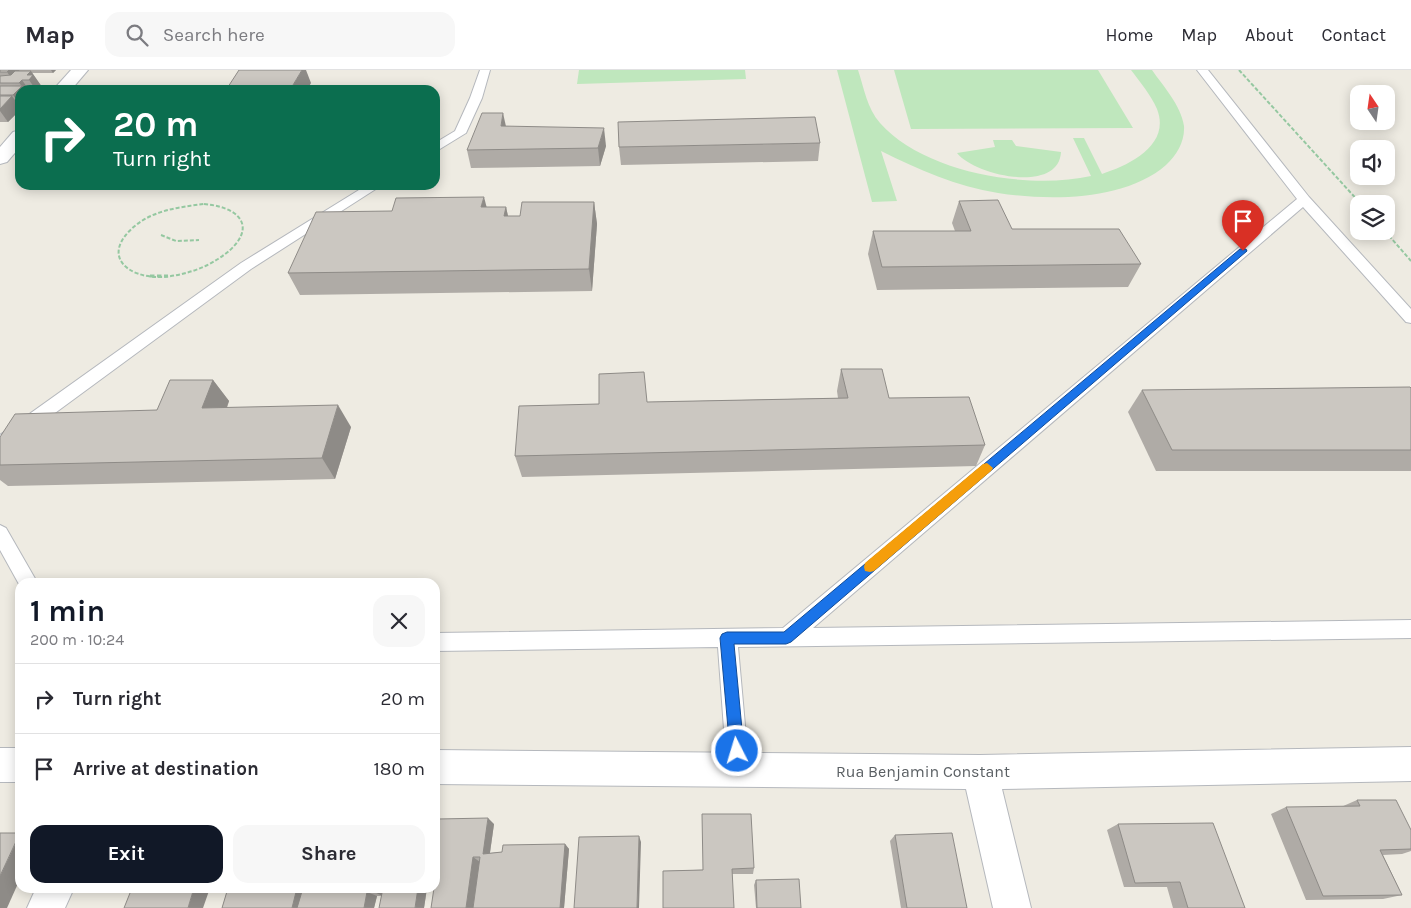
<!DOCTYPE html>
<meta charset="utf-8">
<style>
:root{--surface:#fff;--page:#f7f7f7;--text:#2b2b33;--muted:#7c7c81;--line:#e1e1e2;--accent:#111827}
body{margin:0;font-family:Karla,sans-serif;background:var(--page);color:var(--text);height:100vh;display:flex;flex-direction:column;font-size:19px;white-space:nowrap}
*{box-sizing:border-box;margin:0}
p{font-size:16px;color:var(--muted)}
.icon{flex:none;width:28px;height:28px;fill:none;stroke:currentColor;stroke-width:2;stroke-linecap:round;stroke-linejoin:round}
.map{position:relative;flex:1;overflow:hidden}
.side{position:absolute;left:15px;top:508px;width:425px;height:315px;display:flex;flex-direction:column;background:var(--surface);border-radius:15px;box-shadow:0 2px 12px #0003}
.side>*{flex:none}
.hud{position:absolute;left:15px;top:15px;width:425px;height:105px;border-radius:15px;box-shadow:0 2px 12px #0003;background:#0b6e4f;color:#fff;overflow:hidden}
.needle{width:32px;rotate:347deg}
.tools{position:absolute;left:1350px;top:15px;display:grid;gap:10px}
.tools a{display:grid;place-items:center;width:45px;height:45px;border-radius:10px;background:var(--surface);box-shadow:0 2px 12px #0003;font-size:25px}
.pin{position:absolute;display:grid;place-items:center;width:42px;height:42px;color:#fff;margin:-51px -21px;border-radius:50% 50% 50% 0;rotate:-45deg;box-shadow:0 0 5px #0007}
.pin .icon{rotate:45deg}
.me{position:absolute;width:55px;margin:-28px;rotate:355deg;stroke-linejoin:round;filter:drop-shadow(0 0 4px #0008)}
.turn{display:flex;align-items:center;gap:18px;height:105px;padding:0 15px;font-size:22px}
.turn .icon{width:65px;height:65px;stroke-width:2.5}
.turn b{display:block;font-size:35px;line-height:42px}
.round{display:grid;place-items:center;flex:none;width:52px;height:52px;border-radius:15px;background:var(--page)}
.summary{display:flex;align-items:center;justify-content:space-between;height:85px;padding:0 15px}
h1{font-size:30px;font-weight:700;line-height:38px;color:var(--accent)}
.cta{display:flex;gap:10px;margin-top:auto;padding:10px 15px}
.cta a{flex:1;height:58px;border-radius:15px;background:var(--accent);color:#fff;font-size:20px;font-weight:700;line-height:58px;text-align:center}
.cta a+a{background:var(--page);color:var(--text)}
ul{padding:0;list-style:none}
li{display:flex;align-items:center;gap:15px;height:70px;padding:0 15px;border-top:1px solid var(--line)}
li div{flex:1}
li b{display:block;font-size:19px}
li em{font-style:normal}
header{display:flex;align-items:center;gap:30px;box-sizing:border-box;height:70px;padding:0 25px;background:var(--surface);border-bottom:1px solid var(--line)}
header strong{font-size:24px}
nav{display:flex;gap:28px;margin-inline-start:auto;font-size:18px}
.search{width:350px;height:45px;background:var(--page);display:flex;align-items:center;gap:12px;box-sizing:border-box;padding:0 18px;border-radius:15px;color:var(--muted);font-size:19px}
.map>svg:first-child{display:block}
.green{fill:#bfe7bd}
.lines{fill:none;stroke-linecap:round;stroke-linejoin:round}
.lane-casing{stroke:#b5b8bd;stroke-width:2}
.street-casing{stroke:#b5b8bd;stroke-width:2}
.path-far1{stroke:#95c8a1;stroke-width:2;stroke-dasharray:4 2;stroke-linecap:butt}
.path{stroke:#95c8a1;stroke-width:3;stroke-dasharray:4.5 2.5;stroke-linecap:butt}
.lane{fill:#fff;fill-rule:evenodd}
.street{fill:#fff;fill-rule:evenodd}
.wall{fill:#afaba6}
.shaded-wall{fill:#8e8b87}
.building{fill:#cbc7c1;stroke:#8e8b87}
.route{fill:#1a73e8;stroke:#114b97}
.slow{fill:#f59e0b}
.labels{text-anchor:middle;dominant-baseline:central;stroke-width:4;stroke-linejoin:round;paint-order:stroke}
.near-street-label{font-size:16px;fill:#5a5f63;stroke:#fff}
</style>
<header>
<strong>Map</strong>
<div class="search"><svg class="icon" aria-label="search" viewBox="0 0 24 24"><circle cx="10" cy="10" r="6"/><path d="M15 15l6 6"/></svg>Search here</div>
<nav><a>Home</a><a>Map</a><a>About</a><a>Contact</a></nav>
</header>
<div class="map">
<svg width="1411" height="838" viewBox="0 0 1411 838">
<rect width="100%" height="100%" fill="#eeebe2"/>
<g class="green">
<path d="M579 0H745L746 9 577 14Z"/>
<path d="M837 0H858C864 18 867 38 880 53 924 103 1028 120 1091 106L1073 68H1084L1102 104C1130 95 1171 75 1157 39 1151 25 1140 12 1131 0H1152C1163 16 1181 35 1184 56 1185 71 1177 85 1166 95 1125 131 1049 131 998 123 956 116 919 100 881 81L897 131 872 132Z"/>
<path d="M894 0H1098L1133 58 911 59Z"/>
<path d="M993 70H1012L1016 76 1061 82C1059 124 975 106 957 83L995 77Z"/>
</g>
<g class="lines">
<g class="lane-casing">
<g id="lane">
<path d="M480 0H490L482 28 466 63 435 82V73L455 61 470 28Z"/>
<path d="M1197 0H1208L1309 127 1411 239V253L1406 252 1303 137 813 558 1411 550V568L738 577 749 700 746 708 738 711 730 708 727 700 718 577 435 581V563L783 558 1297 129Z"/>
<path d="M367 115H382L251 199 6 379 0 380V365L241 193Z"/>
<path d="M0 455 6 458 37 512H20V516L0 480Z"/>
</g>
</g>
<g class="street-casing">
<g id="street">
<path d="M71 0H88L71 20H53Z"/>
<path d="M20 60V77L7 92 0 94V77L13 62Z"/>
<path d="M1411 677V711L1002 719 1031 838H993L966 719 435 714V680L980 685Z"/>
<rect x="0" y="678" width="20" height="34"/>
<path d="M36 818H74L65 838H27Z"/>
</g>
</g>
<g class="path-far1">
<path d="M1239 0 1361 134"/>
<path d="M204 134C248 138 257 164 218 189 203 199 183 205 164 207 127 209 99 185 136 155 155 140 180 137 204 134Z"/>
<path d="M1385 161 1411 191"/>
<path d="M161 165 176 171 199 170"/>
</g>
<path class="path" d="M150 206H168"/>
<use href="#lane" class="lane"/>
<use href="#street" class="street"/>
</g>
<g class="wall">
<path d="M0 0H56L53 3H32L42 17 39 20H20V40L8 52H0Z"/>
<path d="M506 56 606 76 600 96 471 98 467 80Z"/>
<path d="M820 73 818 91 621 95 619 77Z"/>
<path d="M959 131 1012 159 1141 194 1128 217 877 220 868 184 873 161H955L952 153Z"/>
<path d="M594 132 597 154 592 221 300 225 288 203 392 141 506 137 508 146H520Z"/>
<path d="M841 299 889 328 985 375 976 396 522 407 515 386 647 332 838 328 837 321Z"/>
<path d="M213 310 229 331 227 338 351 357 335 409 8 416 0 410V367L157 340Z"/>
<path d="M1411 318V401H1156L1128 342 1142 320Z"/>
<path d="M1357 730 1411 760V781L1402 784 1383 785 1402 825 1383 829 1306 830 1271 744 1286 737H1341Z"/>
<path d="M494 754 490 783 502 782 565 774 569 779 564 838H431L439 792H438L437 793H435V766Z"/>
<path d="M1118 754 1245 838H1173L1167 817H1124L1107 760Z"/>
<path d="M895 765 967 838H901L890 771Z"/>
<path d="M754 798 753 804H732L663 801Z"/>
<path d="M756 810 801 838H756L754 815Z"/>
<path d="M228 818H427L424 838 381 826H377L374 838H222Z"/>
</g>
<g class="shaded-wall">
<path d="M9 0H19L23 7 15 13 7 2Z"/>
<path d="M51 0H56L53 3Z"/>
<path d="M302 0H306L311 13 307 20H290Z"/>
<path d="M31 1 42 17 39 20H36L29 10 27 5Z"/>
<path d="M22 10 29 20H20V34L13 25 22 16 19 13Z"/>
<path d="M12 26 20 37V40L8 52 0 41V39Z"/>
<path d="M503 43 507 61 501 56Z"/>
<path d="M604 58 606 76 600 96 598 78Z"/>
<path d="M484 127 490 150 481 137Z"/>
<path d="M594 132 597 154 592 221 589 199Z"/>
<path d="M506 137 511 160 504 146Z"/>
<path d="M213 310 229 331 218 360 202 338Z"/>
<path d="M338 335 351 357 335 409 322 388Z"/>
<path d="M488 748 494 754 489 789 483 784Z"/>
<path d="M20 764V809L7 838H0V806Z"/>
<path d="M639 766 641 772 639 838H637Z"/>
<path d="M565 774 569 779 564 838H560Z"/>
<path d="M473 787 480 792 473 838H466Z"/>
<path d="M194 818H210L203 838H188Z"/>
<path d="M297 818H310L305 838H292Z"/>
<path d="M375 818H385L383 826 374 822Z"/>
<path d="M418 818H427L424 838H415Z"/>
<path d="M367 822 377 826 374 838H364Z"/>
</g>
<g class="building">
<path d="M0 0H9L7 2H0Z"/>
<path d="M239 0H302L290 20H226Z"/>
<path d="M15 1H31L27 5H33L29 10H22L19 13H0V6L11 5Z"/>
<path d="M0 16H22L13 25H0Z"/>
<path d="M0 26H12L0 39Z"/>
<path d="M482 43H503L501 56 604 58 598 78 467 80Z"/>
<path d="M815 47 820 73 619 77 618 52Z"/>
<path d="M484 127 481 137H506L504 146H520L522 132H594L589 199 288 203 316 142 392 141 396 128Z"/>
<path d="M998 130 1012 159H1119L1141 194 882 197 873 161H971L959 131Z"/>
<path d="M841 299H882L889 328 969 327 985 375 515 386 519 336 599 334V304L644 302 647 332 848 328Z"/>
<path d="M170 310H213L202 338 338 335 322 388 0 395V367L15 344 157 340Z"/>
<path d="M1410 317 1411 318V380H1172L1142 320Z"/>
<path d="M1357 730H1396L1411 760V779L1380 780 1402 825 1323 826 1286 737 1360 736Z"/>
<path d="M702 744H751L754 798 732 799 734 838H663V801L703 800Z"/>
<path d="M488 748 483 784 502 782 503 775 565 774 560 838H473L480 787H473L466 838H431L434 818H435L439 787H435V769L438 749Z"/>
<path d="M1213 753 1245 838H1188L1180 812 1135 813 1118 754Z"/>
<path d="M0 763H20L0 806Z"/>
<path d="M952 763 967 838H907L895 765Z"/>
<path d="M639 766 637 838H574L579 767Z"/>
<path d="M799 809 801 838H757L756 810Z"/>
<path d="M132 818H194L188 838H124Z"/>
<path d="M228 818H297L292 838H222Z"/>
<path d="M303 818H375L374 822H367L364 838H297Z"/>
<path d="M383 818H418L415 838H379Z"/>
</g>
<path class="route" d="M1240 179H1246L1247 181 791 572 786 574H734L744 681 742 686 737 688 732 686 730 681 720 568 722 564 727 562H784Z"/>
<path class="slow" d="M987 393 993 398 991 401 874 501 870 502 865 501 864 497 865 493 983 394Z"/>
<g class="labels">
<g class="near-street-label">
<text x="923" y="701">Rua Benjamin Constant</text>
</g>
</g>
</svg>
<div class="tools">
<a><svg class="needle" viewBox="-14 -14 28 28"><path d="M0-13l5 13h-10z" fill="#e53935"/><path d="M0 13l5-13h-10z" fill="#7c7c81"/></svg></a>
<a><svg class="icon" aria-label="sound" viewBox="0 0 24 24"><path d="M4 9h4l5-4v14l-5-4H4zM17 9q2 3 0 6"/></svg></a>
<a><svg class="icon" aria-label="layers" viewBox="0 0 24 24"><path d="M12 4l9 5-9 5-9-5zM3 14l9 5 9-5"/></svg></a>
</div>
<div class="pin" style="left:1243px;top:181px;background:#d93025"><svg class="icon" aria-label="arrive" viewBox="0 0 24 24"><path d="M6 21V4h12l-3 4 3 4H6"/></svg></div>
<svg class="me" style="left:737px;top:681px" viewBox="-20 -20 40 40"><circle r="17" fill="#1a73e8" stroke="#fff" stroke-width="3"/><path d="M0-11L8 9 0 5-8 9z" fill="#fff"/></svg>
<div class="hud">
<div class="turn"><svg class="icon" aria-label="right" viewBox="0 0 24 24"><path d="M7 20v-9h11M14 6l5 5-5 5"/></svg><div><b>20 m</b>Turn right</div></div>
</div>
<section class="side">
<div class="summary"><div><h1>1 min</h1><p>200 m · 10:24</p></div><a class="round"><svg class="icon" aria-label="close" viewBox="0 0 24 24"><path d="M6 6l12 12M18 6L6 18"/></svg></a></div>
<ul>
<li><svg class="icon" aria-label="right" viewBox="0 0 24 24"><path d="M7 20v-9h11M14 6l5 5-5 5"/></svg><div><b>Turn right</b></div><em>20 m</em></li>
<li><svg class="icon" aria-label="arrive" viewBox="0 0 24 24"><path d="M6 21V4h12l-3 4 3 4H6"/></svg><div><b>Arrive at destination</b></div><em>180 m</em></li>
</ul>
<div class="cta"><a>Exit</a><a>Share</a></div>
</section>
</div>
